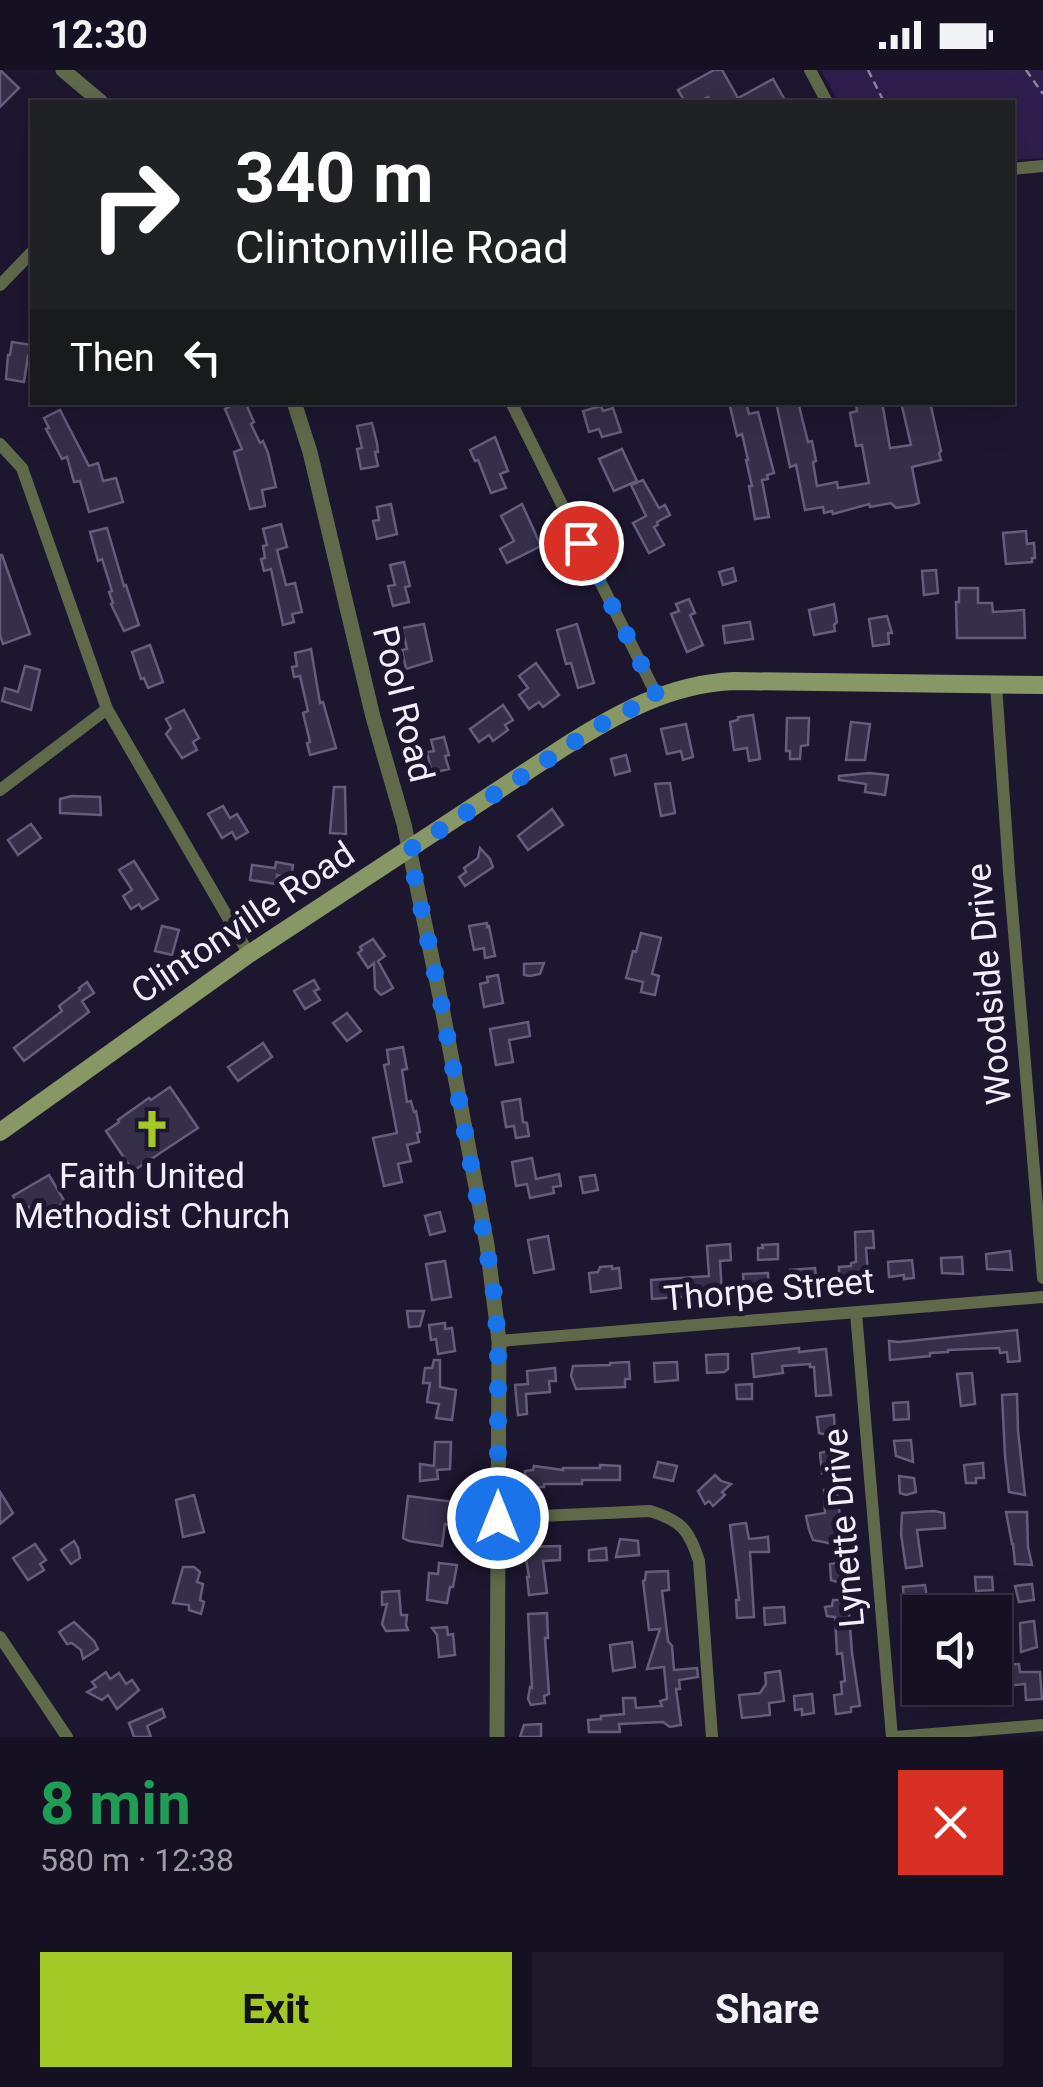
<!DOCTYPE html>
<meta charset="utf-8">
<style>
:root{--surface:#161023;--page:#1f192b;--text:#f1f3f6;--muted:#9e9da6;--line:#353041;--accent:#a3c926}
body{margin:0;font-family:Roboto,sans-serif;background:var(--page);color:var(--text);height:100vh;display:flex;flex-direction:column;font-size:38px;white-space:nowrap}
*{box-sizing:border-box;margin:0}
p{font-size:32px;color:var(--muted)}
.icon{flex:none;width:55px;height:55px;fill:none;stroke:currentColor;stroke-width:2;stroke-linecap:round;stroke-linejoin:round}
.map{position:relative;height:1667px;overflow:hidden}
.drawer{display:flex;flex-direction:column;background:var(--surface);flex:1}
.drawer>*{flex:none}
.hud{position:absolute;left:30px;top:30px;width:985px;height:305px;border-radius:0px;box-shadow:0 10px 40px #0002,0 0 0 2px var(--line);background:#202124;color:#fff;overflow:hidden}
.fabs{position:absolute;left:902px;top:1525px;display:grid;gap:20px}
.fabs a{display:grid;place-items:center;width:110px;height:110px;border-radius:0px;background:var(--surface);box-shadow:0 10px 40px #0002,0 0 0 2px var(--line);font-size:50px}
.pin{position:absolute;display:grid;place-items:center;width:85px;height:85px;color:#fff;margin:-42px;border:5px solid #fff;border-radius:50%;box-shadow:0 2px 10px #0007}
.me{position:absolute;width:110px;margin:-55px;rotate:0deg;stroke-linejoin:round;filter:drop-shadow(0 0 8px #0008)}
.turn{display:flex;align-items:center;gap:35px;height:210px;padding:0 40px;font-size:45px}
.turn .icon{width:130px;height:130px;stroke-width:2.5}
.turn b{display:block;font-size:70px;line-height:85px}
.then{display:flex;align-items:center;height:95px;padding:0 40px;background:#0003;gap:20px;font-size:38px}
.round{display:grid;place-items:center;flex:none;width:105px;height:105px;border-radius:0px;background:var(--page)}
.overview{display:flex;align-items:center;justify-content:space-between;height:170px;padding:0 40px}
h1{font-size:60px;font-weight:700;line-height:75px;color:#1e9e55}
.cta{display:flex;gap:20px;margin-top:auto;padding:20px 40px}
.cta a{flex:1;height:115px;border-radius:0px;background:var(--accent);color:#111;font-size:40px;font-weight:700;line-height:115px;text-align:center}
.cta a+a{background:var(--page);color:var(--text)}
.status{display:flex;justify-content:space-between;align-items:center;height:70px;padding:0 50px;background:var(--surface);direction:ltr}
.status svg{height:28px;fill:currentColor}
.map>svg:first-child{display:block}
.park{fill:#2e1e4d}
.building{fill:#362f4a;stroke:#645d7b;stroke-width:2.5}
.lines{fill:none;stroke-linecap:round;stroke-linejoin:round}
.path{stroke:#8b869a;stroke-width:2.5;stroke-dasharray:8 5;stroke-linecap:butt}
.minor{stroke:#606a4b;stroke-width:12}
.tertiary{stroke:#606a4b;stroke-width:15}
.secondary{stroke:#879766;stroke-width:18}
.route{stroke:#1a73e8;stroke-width:18;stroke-dasharray:0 32.4}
.labels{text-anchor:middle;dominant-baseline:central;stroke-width:10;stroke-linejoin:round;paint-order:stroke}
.street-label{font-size:35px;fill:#f2effd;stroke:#1d162f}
.poi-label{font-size:35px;fill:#f2effd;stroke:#1d162f}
</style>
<div class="status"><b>12:30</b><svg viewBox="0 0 49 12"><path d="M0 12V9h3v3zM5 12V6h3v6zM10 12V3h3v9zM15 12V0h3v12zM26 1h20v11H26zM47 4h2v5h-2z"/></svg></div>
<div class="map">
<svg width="1043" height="1667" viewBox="0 0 1043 1667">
<rect width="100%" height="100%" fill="#1d162f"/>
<path class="park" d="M821 0H1043V88L1013 90 1012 32H838Z"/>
<g class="building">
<path d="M0 0 19 18 0 37Z"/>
<path d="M714 0H722L738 28 773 9 786 32H711L708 27 699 32H685L678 20Z"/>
<path d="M12 272 32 275V287L28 286 24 312 6 309 8 285H10Z"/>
<path d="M238 332H245L254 352 251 354 260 373 263 371 268 383 276 417 262 420 265 436 250 439 234 382 242 379 225 339Z"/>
<path d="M729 332H746L749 344 758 342 774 403 767 405 768 409 762 410 769 447 755 449 749 416H752L746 390H748L742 364 737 366Z"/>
<path d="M776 332H798L808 372 812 371 816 391 813 392 817 416 837 412 838 418 869 413 862 375 856 376 850 343 857 341 856 332H882L890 378 911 375 901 332H930L941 381 939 383 941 390 912 397 919 433 914 435 896 438 891 433 870 437 869 434 833 444 832 441 824 443 823 437 805 440 796 395 790 397Z"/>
<path d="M601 336 603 341 613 338 621 362 602 367 599 359 589 362 583 341Z"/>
<path d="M60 340 89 396 98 393 103 411 116 408 123 432 89 442 80 411 74 412 67 387 62 389 46 359 49 358 44 348Z"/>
<path d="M372 353 377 373 378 382H375L378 396 361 399 357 379 362 378 357 356Z"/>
<path d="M495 367 508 401 500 404 506 418 491 423 478 390 475 391 470 380Z"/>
<path d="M622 379 637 411 614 421 599 389Z"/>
<path d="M643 410 659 438 665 435 670 445 657 452 658 455 654 457 664 475 649 483 633 453 646 446 631 415Z"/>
<path d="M391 434 397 464 377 469 373 451 379 450 377 437Z"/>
<path d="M522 434 541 476 507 493 500 479 514 471 501 446Z"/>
<path d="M281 454 287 477 277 480 286 515 295 513 302 542 292 544 294 552 283 555 271 499 264 501 261 489 265 488 263 476 267 475 263 459Z"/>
<path d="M107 458 124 516 126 515 139 555 124 561 111 534 113 533 109 522 112 521 102 489 98 491 90 462Z"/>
<path d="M1026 461 1027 474 1034 473 1035 488H1032V492L1006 494 1003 463Z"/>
<path d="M0 485H2L30 564 3 574 0 565Z"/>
<path d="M404 492 410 516 405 517 409 532 393 536 388 516 395 515 390 495Z"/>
<path d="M733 498 736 511 723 515 719 502Z"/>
<path d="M936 500 938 523 924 525 922 501Z"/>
<path d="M959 518H978V533H992L993 542 1024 540 1025 568H957L956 532H959Z"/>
<path d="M689 529 695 543 690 545 703 575 687 582 671 544 679 541 676 534Z"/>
<path d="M834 534 837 552 834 555 835 561 814 565 809 540Z"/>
<path d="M887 546 892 563H888L889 574 873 576 869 549Z"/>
<path d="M750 552 753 569 725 573 723 556Z"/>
<path d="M424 554 432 591 406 599 402 580 407 579 402 558Z"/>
<path d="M577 554 594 613 578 618 571 593 566 594 557 560Z"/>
<path d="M150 575 163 612 148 618 144 608 141 609 132 582Z"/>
<path d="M311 579 320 633 323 632 336 678 310 685 307 673 310 672 303 643 308 641 300 606 294 607 292 597 297 596 295 583Z"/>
<path d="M536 593 559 625 543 637 539 632 529 639 519 625 528 618 519 606Z"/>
<path d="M25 596 40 600 31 640 2 631 5 618 18 622Z"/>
<path d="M503 635 513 650 505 655 508 660 493 671 489 665 479 672 470 659Z"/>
<path d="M184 640 199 668 193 672 197 680 182 688 166 664 171 658 166 649Z"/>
<path d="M753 645 760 689 749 691 747 678 734 680 730 652 738 650V647Z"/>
<path d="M787 648H809L808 675 801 676 800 689H790V681H786Z"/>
<path d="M851 652 870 654 865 690H846Z"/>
<path d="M686 654 693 687 683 690 681 681 667 684 661 659Z"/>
<path d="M444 667 449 685 445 686 449 699 432 703 427 682 434 681 431 670Z"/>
<path d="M626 685 630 701 615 705 611 689Z"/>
<path d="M869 703 888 705 885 725 865 722 866 714 839 710V706Z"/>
<path d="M670 713 675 743 661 746 655 714Z"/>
<path d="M334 717H345L346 764 330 763Z"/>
<path d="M72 726 100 727 101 745 60 743V729Z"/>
<path d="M223 736 230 748 237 744 248 762 236 769 232 762 222 768 208 744Z"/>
<path d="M552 739 563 755 528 780 518 766Z"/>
<path d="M31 754 41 768 18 785 8 770Z"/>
<path d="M480 778 490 789 493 797 465 816 459 807 466 802 464 798 478 788Z"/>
<path d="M134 791 158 829 142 839 139 834 131 839 123 826 132 820 119 800Z"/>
<path d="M276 792 293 795 291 808 277 805 276 814 250 810 252 795 275 798Z"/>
<path d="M487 853V857L489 856 495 886 485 888 484 878 474 880 469 856Z"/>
<path d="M162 856 179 860 172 885 155 881Z"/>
<path d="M641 863 661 868 652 904 659 906 655 925 641 922 643 912 626 908 633 881 636 882Z"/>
<path d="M373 869 385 886 378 891 393 918 381 925 375 919 374 893 368 898 358 883 362 880 360 877Z"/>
<path d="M544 893 540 904 530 906 524 905V894Z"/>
<path d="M498 905 503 933 484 937 480 914 488 912 487 907Z"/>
<path d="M314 910 319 919 314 921 320 930 305 939 294 921Z"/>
<path d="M87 912 94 923 82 931 89 942 24 991 14 978 62 941 59 936 80 920 79 918Z"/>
<path d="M347 943 361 961 347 971 333 953Z"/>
<path d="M528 952 530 966 509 970 513 992 496 995 490 959Z"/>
<path d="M263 973 272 987 238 1011 228 997Z"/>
<path d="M403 977 407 999 402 1000 407 1032 411 1031 414 1042 416 1041 420 1062 417 1063 419 1072 407 1075 411 1091 398 1094 402 1112 384 1116 373 1068 397 1063 384 995 389 994 387 980Z"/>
<path d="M170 1017 198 1058 133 1101 106 1061 119 1052 118 1050 149 1028 151 1030Z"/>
<path d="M520 1029 523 1052 527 1053 529 1066 516 1068 514 1056 506 1057 502 1032Z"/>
<path d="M532 1088 536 1109 559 1104 561 1116 553 1117 554 1123 530 1128 527 1114 516 1116 512 1092Z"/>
<path d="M49 1105 65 1132 48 1143 51 1149 40 1156 29 1137 22 1141 13 1126Z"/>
<path d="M595 1105 598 1120 583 1123 580 1107Z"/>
<path d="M440 1142 445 1161 430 1165 425 1146Z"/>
<path d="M873 1161 874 1178H866L868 1203H865V1212L839 1211V1197L851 1196V1193L856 1192 855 1162Z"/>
<path d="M548 1166 554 1199 534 1203 528 1170Z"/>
<path d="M730 1174 731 1190 720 1191 722 1224 652 1229 651 1210 709 1206 707 1176Z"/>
<path d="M778 1174V1189L758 1190V1178H763L762 1175Z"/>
<path d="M1010 1181 1012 1200 987 1199 986 1184Z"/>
<path d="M962 1187 963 1204 942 1203 941 1188Z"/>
<path d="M912 1190 914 1208 904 1209V1205L889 1207 888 1192Z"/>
<path d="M445 1191 451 1227 432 1230 426 1194Z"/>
<path d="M612 1196V1199L619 1198 621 1218 591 1222 589 1203 598 1202 600 1197Z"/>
<path d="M815 1198 817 1216 791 1215 790 1200Z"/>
<path d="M768 1203 769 1220 744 1218 743 1204Z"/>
<path d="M407 1241H424L420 1256 409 1257Z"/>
<path d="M445 1253V1259L452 1258 455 1281 438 1284 436 1269 431 1270 429 1255Z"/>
<path d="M1017 1260 1020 1291 1008 1292 1007 1282 1000 1283 999 1278 948 1280V1282L930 1283V1286L890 1290 889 1271 899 1272Z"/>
<path d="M799 1278V1282L826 1279 831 1325 816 1326 814 1297H810V1294L782 1296 783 1303 754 1307 752 1284Z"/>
<path d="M728 1284V1299L724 1302 707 1303 706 1285Z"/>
<path d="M434 1290H440V1317L456 1320 452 1350 436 1348 439 1334 427 1332 430 1313H423L425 1298H432Z"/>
<path d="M629 1292 630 1309H625V1317L576 1319 571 1306 573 1296 610 1295V1293Z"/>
<path d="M677 1292 678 1310 655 1312 654 1293Z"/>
<path d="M555 1298 556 1311H549L550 1322 526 1324 527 1344 518 1345 515 1315 528 1314 527 1301Z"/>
<path d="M972 1303 975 1334 961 1336 957 1304Z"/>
<path d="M752 1314V1329H737L736 1315Z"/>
<path d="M1017 1324 1018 1361 1025 1425 1009 1422 1005 1386 1002 1325Z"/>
<path d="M908 1332 909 1349 894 1350 893 1333Z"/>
<path d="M834 1345 835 1367 819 1363 817 1347Z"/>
<path d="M911 1370 913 1392 896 1386 894 1371Z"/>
<path d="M435 1372H451L450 1399 437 1400 438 1409 420 1411V1394L434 1396Z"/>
<path d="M836 1379 837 1398 822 1403 820 1383Z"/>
<path d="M658 1392 677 1396 673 1411 654 1407Z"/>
<path d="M983 1393 984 1408H976V1413H966L964 1395Z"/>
<path d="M600 1395 620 1396V1410H582V1414H544V1417L526 1418 525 1401 533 1400 534 1396 563 1400V1398H600Z"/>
<path d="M715 1405 721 1411 731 1414 722 1422 725 1425 713 1436 709 1431 705 1434 698 1421Z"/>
<path d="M899 1406 914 1408 916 1422 906 1425 900 1423Z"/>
<path d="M824 1420 837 1422 843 1472 833 1474 813 1470 809 1460 806 1446 825 1443Z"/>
<path d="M0 1422 13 1443 0 1454Z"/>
<path d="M194 1425 204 1462 183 1467 176 1430Z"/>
<path d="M408 1426 454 1432 451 1455 445 1454 442 1476 409 1471 403 1468Z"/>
<path d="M934 1441 944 1443 945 1458 917 1460 922 1496 906 1498 901 1464 902 1443Z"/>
<path d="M1006 1442H1027L1028 1477 1032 1495 1015 1494 1013 1474H1012Z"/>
<path d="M746 1453 749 1469 768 1467 769 1482H750L754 1547 737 1548 736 1530H739L730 1455Z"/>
<path d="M620 1469 638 1471 639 1485 616 1487Z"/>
<path d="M74 1471 78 1478 80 1488 71 1494 61 1480Z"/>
<path d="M35 1474 46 1490 40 1494 44 1500 28 1510 13 1488Z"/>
<path d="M560 1476V1490L543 1491 547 1523 529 1525 527 1507H529L526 1489 518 1486 520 1477Z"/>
<path d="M606 1478 607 1490 589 1491V1480Z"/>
<path d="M845 1492 846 1515 831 1510 830 1494Z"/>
<path d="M439 1493 457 1495 453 1517H450L447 1533 427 1530 429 1503 438 1504Z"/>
<path d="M183 1497H194L200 1502 197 1512 203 1514 200 1530 204 1532 201 1544 189 1540V1535L173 1533Z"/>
<path d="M668 1501 669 1520 662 1521 668 1571 672 1576 674 1600 697 1598 698 1607 679 1610 680 1619H676L681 1655 670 1657 663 1652 619 1654 620 1662H589L588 1650 601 1649V1646L624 1644 623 1628H635L636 1638 662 1636 660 1631 667 1629 664 1597 647 1599 660 1559 649 1560 643 1511 645 1510 646 1502Z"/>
<path d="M975 1507H992L993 1520 976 1521Z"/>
<path d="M1032 1514 1034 1530 1019 1532 1015 1516Z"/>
<path d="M925 1515 928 1533 904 1534 903 1517Z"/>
<path d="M399 1521 401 1545H407L406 1555 408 1560 386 1561 382 1554 387 1534 382 1535V1522Z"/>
<path d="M833 1530H848L852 1583 860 1636 851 1637V1642L836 1644 834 1625 842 1624 841 1612 845 1611 842 1583 837 1584 835 1547 827 1546 825 1537 832 1536Z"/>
<path d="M784 1537 785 1553 765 1555 764 1538Z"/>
<path d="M547 1543 548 1568H545L549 1624 544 1626 545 1633 531 1635 528 1629 530 1617 532 1618 528 1544Z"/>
<path d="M1034 1551 1037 1577 1021 1582 1020 1553Z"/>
<path d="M74 1552 94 1571 98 1579 83 1589 81 1580 72 1573 67 1574 59 1562Z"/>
<path d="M447 1557 448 1565 453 1564 455 1585 439 1587 437 1565 432 1558Z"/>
<path d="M632 1572 635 1597 613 1601 610 1575Z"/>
<path d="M1019 1594 1020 1602H1040L1042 1629 1026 1630 1025 1614 1006 1616 1005 1595Z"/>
<path d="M780 1601 784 1631 769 1633 770 1645 742 1648 739 1625 760 1623 766 1614 765 1603Z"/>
<path d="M106 1602 110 1609 119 1603 126 1614 132 1610 139 1620 117 1639 108 1625 102 1630 87 1622 96 1617 92 1612Z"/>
<path d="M914 1618H934L935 1629 918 1630Z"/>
<path d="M812 1624 814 1643 802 1645V1639L795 1640 794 1626Z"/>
<path d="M162 1639 165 1647 147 1656 151 1667H134L129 1653Z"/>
<path d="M541 1654V1667H520L524 1655Z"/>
</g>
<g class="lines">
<g class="path">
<path d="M868 0 884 32"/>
<path d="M1026 0 1043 24"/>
</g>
<g class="minor">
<path d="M810 0 827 32"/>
<path d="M1012 99 1043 96"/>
<path d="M0 215 32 182"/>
<path d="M511 332 657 626"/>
<path d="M0 374 22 398 107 639 249 884"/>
<path d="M996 615 1009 802 1043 1208"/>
<path d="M0 720 107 639"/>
<path d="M856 1243 892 1667"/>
<path d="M499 1271 1043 1227"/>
<path d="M498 1448 650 1441C682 1451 689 1460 699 1491L712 1667"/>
<path d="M0 1567 67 1667"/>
<path d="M895 1667 1043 1655"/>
</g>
<g class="tertiary">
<path d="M63 0 101 32"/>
<path d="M294 332 310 382 373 647 404 754 440 927 487 1175 499 1271 497 1667"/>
</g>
<path class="secondary" d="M0 1062 249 884 564 677C618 643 669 614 734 611L1043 615"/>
</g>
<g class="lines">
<path class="route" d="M498 1448V1271L493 1214 440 927 409 780 605 652 657 626 581 473"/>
</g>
<defs>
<g id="church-bare" transform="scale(3)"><path d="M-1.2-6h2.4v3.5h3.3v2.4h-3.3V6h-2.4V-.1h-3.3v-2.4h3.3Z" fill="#a3c926" stroke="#1d162f" stroke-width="2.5" paint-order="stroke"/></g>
</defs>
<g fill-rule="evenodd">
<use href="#church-bare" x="152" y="1059"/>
</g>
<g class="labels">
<g class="street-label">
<text transform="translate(403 634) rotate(76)">Pool Road</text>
<text transform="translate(243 853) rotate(-34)">Clintonville Road</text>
<text transform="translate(989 914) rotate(-95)">Woodside Drive</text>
<text transform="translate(769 1220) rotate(-5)">Thorpe Street</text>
<text transform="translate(844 1458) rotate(-95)">Lynette Drive</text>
</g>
<g class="poi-label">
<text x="152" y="1106">Faith United<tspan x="152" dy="40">Methodist Church</tspan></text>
</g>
</g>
</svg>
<div class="fabs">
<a><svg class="icon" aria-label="sound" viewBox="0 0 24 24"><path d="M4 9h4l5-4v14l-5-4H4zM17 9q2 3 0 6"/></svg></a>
</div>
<div class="pin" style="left:581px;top:473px;background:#d93025"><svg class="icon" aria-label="arrive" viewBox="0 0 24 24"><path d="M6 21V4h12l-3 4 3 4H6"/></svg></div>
<svg class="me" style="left:498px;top:1448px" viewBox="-20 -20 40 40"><circle r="17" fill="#1a73e8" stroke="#fff" stroke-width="3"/><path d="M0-11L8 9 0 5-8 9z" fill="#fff"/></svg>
<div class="hud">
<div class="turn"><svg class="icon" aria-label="right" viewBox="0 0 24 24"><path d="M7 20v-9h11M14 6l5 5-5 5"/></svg><div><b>340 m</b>Clintonville Road</div></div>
<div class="then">Then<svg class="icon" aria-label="left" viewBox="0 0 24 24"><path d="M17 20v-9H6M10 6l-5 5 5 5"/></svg></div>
</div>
</div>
<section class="drawer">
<div class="overview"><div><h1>8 min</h1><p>580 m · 12:38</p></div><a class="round" style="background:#d93025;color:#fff"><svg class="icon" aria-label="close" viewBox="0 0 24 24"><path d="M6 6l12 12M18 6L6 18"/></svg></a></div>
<div class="cta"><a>Exit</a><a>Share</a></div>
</section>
